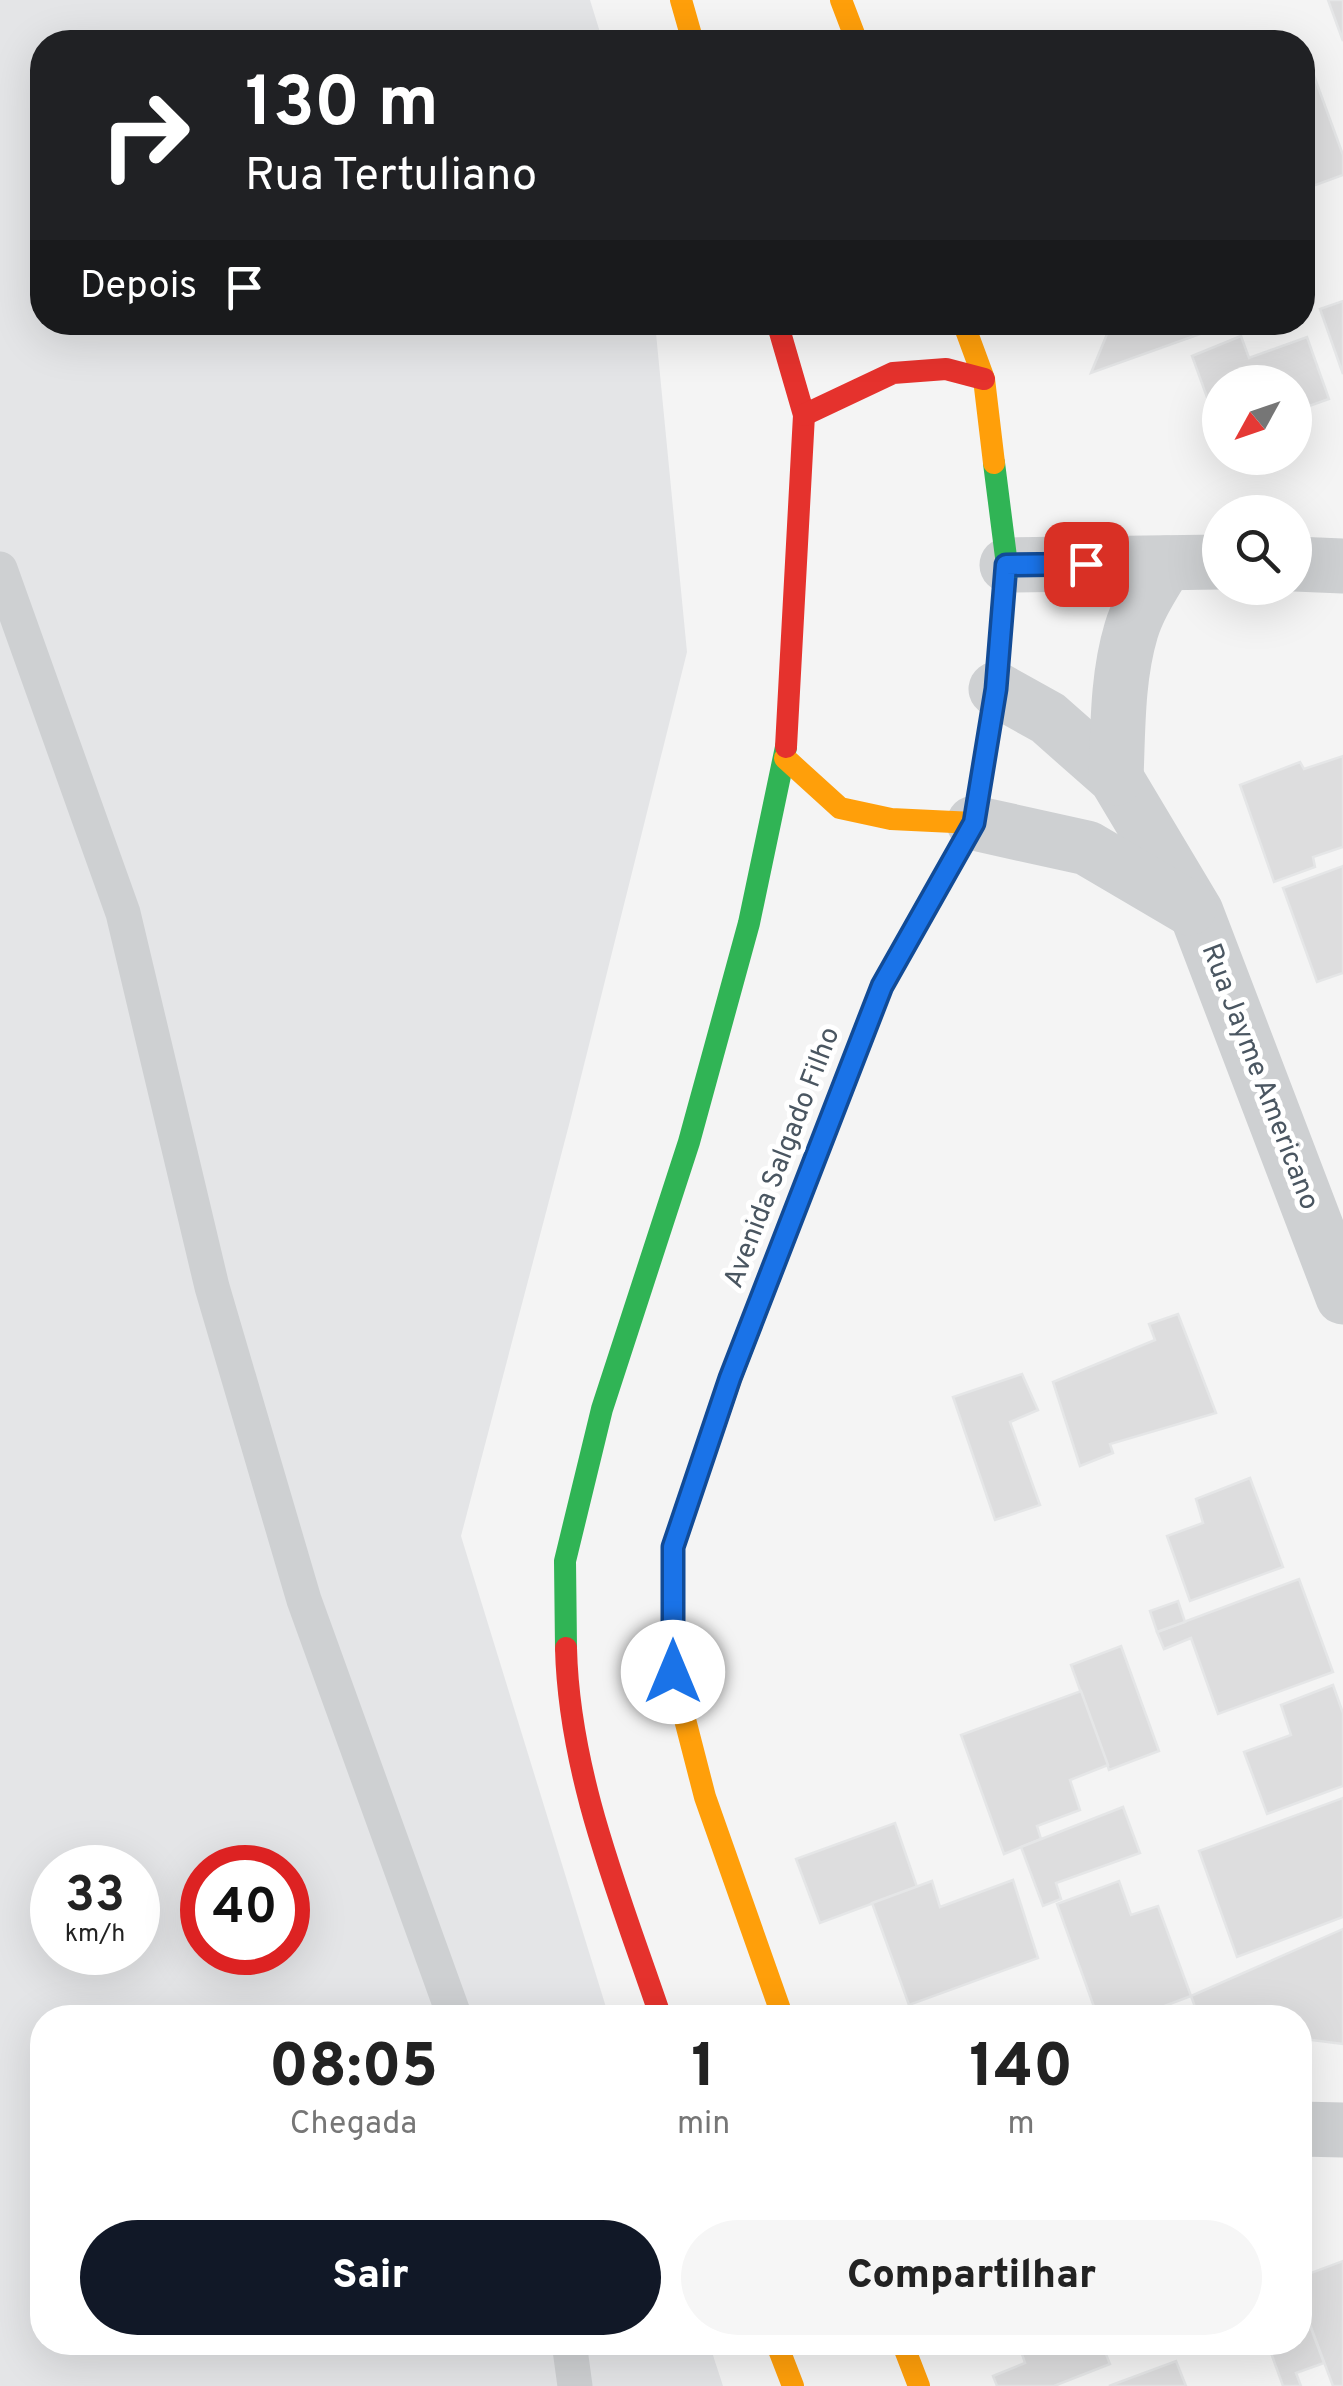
<!DOCTYPE html>
<html lang="pt">
<style>
:root{--surface:#fff;--page:#f6f6f6;--text:#222;--muted:#767676;--accent:#111827}
body{margin:0;font-family:Overpass,sans-serif;background:var(--page);color:var(--text);height:100vh;display:flex;flex-direction:column;font-size:38px;white-space:nowrap}
*{box-sizing:border-box;margin:0}
p{font-size:32px;color:var(--muted)}
.icon{flex:none;width:55px;height:55px;fill:none;stroke:currentColor;stroke-width:2;stroke-linecap:round;stroke-linejoin:round}
.map{position:relative;flex:1;overflow:hidden}
.sheet{position:absolute;left:30px;top:2005px;width:1282px;height:350px;display:flex;flex-direction:column;background:var(--surface);border-radius:40px;box-shadow:0 10px 40px #0002}
.sheet>*{flex:none}
.guide{position:absolute;left:30px;top:30px;width:1285px;height:305px;border-radius:40px;box-shadow:0 10px 40px #0002;background:#202124;color:#fff;overflow:hidden}
.needle{width:65px;rotate:230deg}
.controls{position:absolute;left:1202px;top:365px;display:grid;gap:20px}
.controls a{display:grid;place-items:center;width:110px;height:110px;border-radius:50%;background:var(--surface);box-shadow:0 10px 40px #0002;font-size:50px}
.speed{position:absolute;left:30px;top:1845px;display:flex;gap:20px;font-size:50px;font-weight:700;text-align:center}
.speed>*{display:grid;place-content:center;width:130px;height:130px;border-radius:50%;background:var(--surface);box-shadow:0 10px 40px #0002;line-height:1}
.speed small{font-size:25px;font-weight:400}
.speed .limit{border:15px solid #d22;background:#fff;color:#111}
.pin{position:absolute;display:grid;place-items:center;width:85px;height:85px;color:#fff;margin:-42px;border-radius:20px;box-shadow:0 5px 15px #0006}
.me{position:absolute;width:110px;margin:-55px;rotate:0deg;stroke-linejoin:round;filter:drop-shadow(0 0 8px #0008)}
.turn{display:flex;align-items:center;gap:35px;height:210px;padding:0 50px;font-size:45px}
.turn .icon{width:130px;height:130px;stroke-width:2.5}
.turn b{display:block;font-size:70px;line-height:85px}
.then{display:flex;align-items:center;height:95px;padding:0 50px;background:#0003;gap:20px;font-size:38px}
.eta{display:flex;justify-content:space-evenly;align-items:center;height:170px;text-align:center}
.eta b{font-size:60px;font-weight:800;line-height:70px}
.primary-button{display:flex;gap:20px;margin-top:auto;padding:20px 50px}
.primary-button a{flex:1;height:115px;border-radius:60px;background:var(--accent);color:#fff;font-size:40px;font-weight:800;line-height:115px;text-align:center}
.primary-button a+a{background:var(--page);color:var(--text)}
.map>svg:first-child{display:block}
.airport{fill:#e4e5e7;fill-rule:evenodd}
.building{fill:#ddddde;stroke:#e5e6e7;stroke-width:2.5}
.lines{fill:none;stroke-linecap:round;stroke-linejoin:round}
.lane{stroke:#ced0d2;stroke-width:35}
.street{stroke:#ced0d2;stroke-width:55}
.fast{stroke:#30b455;stroke-width:22}
.slow{stroke:#ff9f0a;stroke-width:22}
.jam{stroke:#e5322d;stroke-width:22}
.route-casing{stroke:#114b97;stroke-width:25}
.route{stroke:#1a73e8;stroke-width:18}
.labels{text-anchor:middle;dominant-baseline:central;stroke-width:10;stroke-linejoin:round;paint-order:stroke}
.street-label{font-size:28px;fill:#4a5661;stroke:#fff}
</style>
<div class="map">
<svg width="1343" height="2386" viewBox="0 0 1343 2386">
<rect width="100%" height="100%" fill="#f4f4f4"/>
<path class="airport" d="M0 0H590L603 42H42V322L655 323 687 652 570 1121 461 1536 609 2017 42 2018V2342L709 2343 723 2386H0ZM52 1868H138V1952H52ZM202 1868H288V1952H202Z"/>
<g class="building">
<path d="M1328 0H1343V41Z"/>
<path d="M1313 73 1343 155V175L1302 190V112Z"/>
<path d="M1343 301V374L1320 309Z"/>
<path d="M1112 322H1195L1200 334 1091 373Z"/>
<path d="M1241 336 1249 358 1307 337 1329 399 1295 411V382H1220V433L1192 356Z"/>
<path d="M1343 756V847L1313 857 1315 867 1274 882 1240 785 1300 762 1304 769Z"/>
<path d="M1343 866V973L1317 982 1283 888Z"/>
<path d="M1178 1314 1216 1413 1110 1444 1113 1453 1080 1466 1053 1382 1155 1340 1149 1324Z"/>
<path d="M1022 1374 1038 1410 1010 1422 1040 1505 995 1520 953 1397Z"/>
<path d="M1250 1478 1283 1567 1190 1601 1167 1536 1203 1523 1196 1499Z"/>
<path d="M1299 1579 1333 1672 1218 1714 1191 1638 1164 1649 1157 1632Z"/>
<path d="M1178 1601 1185 1622 1157 1632 1150 1611Z"/>
<path d="M1121 1646 1159 1751 1109 1770 1071 1665Z"/>
<path d="M1333 1685 1343 1713V1786L1267 1814 1244 1752 1291 1735 1281 1705Z"/>
<path d="M1081 1691 1108 1765 1070 1780 1080 1810 1037 1826 1041 1839 1004 1854 961 1735Z"/>
<path d="M1343 1798V1917L1237 1957 1199 1851Z"/>
<path d="M1123 1807 1140 1853 1056 1883 1061 1899 1043 1906 1021 1847Z"/>
<path d="M895 1823 917 1887 820 1923 796 1859Z"/>
<path d="M1013 1880 1038 1958 909 2005 872 1903 932 1881 940 1907Z"/>
<path d="M1119 1881 1131 1915 1158 1906 1191 1996 1133 2018H1098L1057 1904Z"/>
<path d="M1343 1929V2044L1304 2039 1310 2056 1300 2055V2018H1199L1191 1996Z"/>
<path d="M1343 2261V2386H1333L1300 2298V2277Z"/>
<path d="M1300 2299 1324 2363 1296 2373 1301 2386H1283L1267 2342H1300Z"/>
<path d="M1018 2342H1101L1110 2364 1054 2386H997L993 2376 1025 2363Z"/>
<path d="M1176 2361 1186 2386H1109Z"/>
</g>
<g class="lines">
<g class="lane">
<path d="M0 569 123 913 212 1287 304 1600 455 2018"/>
<path d="M569 2342 575 2386"/>
</g>
<g class="street">
<path d="M1295 564 1343 566"/>
<path d="M1007 565 1220 562"/>
<path d="M996 689 1048 718 1116 778 1196 912 1343 1297"/>
<path d="M1116 778C1118 730 1117 678 1131 631 1138 607 1153 585 1166 563"/>
<path d="M974 823 1087 848 1189 908"/>
<path d="M1300 2129 1343 2130"/>
</g>
<g class="fast">
<path d="M733 1373 882 986 974 823 996 689 1007 565 994 463"/>
<path d="M566 1648 565 1561 602 1409 689 1142 749 923 786 747"/>
</g>
<g class="slow">
<path d="M681 0 693 42"/>
<path d="M841 0 857 42"/>
<path d="M963 322 984 379 994 463"/>
<path d="M785 758 840 808 891 819 974 823"/>
<path d="M733 1373 673 1547V1673L705 1797 783 2018"/>
<path d="M776 2342 793 2386"/>
<path d="M902 2342 919 2386"/>
</g>
<g class="jam">
<path d="M777 322 804 415 786 747"/>
<path d="M804 415 893 373 946 369 984 379"/>
<path d="M566 1648C569 1776 621 1899 661 2018"/>
</g>
</g>
<g class="lines">
<g class="route-casing">
<path id="route" d="M673 1672V1547L730 1378 882 986 974 823 996 689 1006 565 1086 564"/>
</g>
<use href="#route" class="route"/>
</g>
<g class="labels">
<g class="street-label">
<text transform="translate(1259 1077) rotate(69)">Rua Jayme Americano</text>
<text transform="translate(783 1158) rotate(-69)">Avenida Salgado Filho</text>
</g>
</g>
</svg>
<div class="controls">
<a><svg class="needle" viewBox="-14 -14 28 28"><path d="M0-13l5 13h-10z" fill="#e53935"/><path d="M0 13l5-13h-10z" fill="#767676"/></svg></a>
<a><svg class="icon" aria-label="search" viewBox="0 0 24 24"><circle cx="10" cy="10" r="6"/><path d="M15 15l6 6"/></svg></a>
</div>
<div class="speed"><div>33<small>km/h</small></div><div class="limit">40</div></div>
<div class="pin" style="left:1086px;top:564px;background:#d93025"><svg class="icon" aria-label="arrive" viewBox="0 0 24 24"><path d="M6 21V4h12l-3 4 3 4H6"/></svg></div>
<svg class="me" style="left:673px;top:1672px" viewBox="-20 -20 40 40"><circle r="19" fill="#fff"/><path d="M0-13L10 11 0 6-10 11z" fill="#1a73e8"/></svg>
<div class="guide">
<div class="turn"><svg class="icon" aria-label="right" viewBox="0 0 24 24"><path d="M7 20v-9h11M14 6l5 5-5 5"/></svg><div><b>130 m</b>Rua Tertuliano</div></div>
<div class="then">Depois<svg class="icon" aria-label="arrive" viewBox="0 0 24 24"><path d="M6 21V4h12l-3 4 3 4H6"/></svg></div>
</div>
<section class="sheet">
<div class="eta">
<div><b>08:05</b><p>Chegada</p></div>
<div><b>1</b><p>min</p></div>
<div><b>140</b><p>m</p></div>
</div>
<div class="primary-button"><a>Sair</a><a>Compartilhar</a></div>
</section>
</div>
